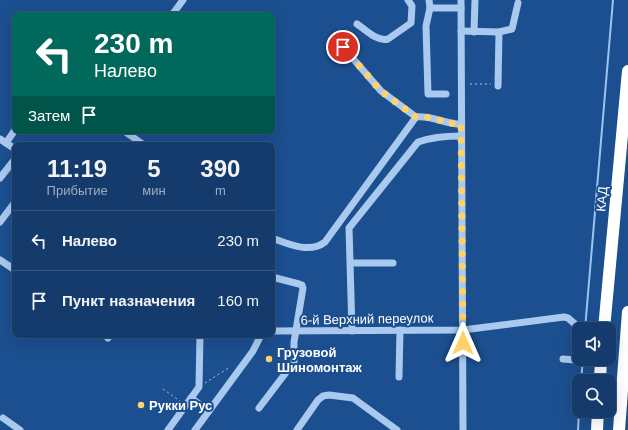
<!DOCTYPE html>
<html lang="ru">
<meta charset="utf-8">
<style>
:root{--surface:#143b6b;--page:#214673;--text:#f1f3f6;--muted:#9dadc1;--line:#33557e}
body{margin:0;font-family:Helvetica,sans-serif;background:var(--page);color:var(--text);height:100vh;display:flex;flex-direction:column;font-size:15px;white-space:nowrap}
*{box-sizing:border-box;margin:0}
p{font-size:13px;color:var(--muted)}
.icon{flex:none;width:22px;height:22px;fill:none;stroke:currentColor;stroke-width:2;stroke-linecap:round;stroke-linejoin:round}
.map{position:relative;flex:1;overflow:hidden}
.side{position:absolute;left:12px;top:142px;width:263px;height:196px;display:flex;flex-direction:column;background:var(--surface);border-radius:8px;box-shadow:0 4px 16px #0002,0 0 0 1px var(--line)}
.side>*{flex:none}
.guide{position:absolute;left:12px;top:12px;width:263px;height:122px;border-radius:8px;box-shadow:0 4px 16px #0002,0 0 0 1px var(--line);background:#00695c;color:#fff;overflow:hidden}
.fabs{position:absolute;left:572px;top:322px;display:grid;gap:8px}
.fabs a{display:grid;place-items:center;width:44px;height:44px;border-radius:8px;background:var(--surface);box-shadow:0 4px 16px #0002,0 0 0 1px var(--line);font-size:20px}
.pin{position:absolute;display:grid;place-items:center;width:34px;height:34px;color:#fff;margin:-17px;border:2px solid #fff;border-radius:50%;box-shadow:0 1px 4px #0007}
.me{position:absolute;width:44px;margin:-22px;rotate:0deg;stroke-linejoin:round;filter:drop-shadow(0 0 3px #0008)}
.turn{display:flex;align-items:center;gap:14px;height:84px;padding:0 16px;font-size:18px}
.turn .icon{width:52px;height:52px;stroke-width:2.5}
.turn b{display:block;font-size:28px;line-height:34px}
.then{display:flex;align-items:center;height:38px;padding:0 16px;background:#0003;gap:8px;font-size:15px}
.eta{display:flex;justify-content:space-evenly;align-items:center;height:68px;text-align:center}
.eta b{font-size:24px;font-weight:700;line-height:28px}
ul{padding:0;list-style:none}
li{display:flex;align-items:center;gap:12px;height:60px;padding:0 16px;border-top:1px solid var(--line)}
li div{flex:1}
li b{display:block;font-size:15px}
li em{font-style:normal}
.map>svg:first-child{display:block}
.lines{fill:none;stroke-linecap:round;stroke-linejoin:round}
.stream{stroke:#9cc4f0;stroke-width:2}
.path{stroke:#a9c9ee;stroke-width:1;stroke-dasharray:2 3;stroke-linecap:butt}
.minor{stroke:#a9c9ee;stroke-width:7}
.highway{stroke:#fff;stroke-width:12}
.route{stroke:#ffd166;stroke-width:7;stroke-dasharray:0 12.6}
.poi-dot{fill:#ffd166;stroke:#1b4f8f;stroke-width:1.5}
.labels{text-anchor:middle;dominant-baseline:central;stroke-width:4;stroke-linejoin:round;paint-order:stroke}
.street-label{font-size:13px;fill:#fff;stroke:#1b4f8f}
.poi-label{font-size:13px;font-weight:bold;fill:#fff;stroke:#1b4f8f;text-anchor:start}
</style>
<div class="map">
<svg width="628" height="430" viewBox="0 0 628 430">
<rect width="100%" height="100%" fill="#1b4f8f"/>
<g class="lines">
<g class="stream">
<path d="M585 329 613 0"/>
<path d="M581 381 583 359"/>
<path d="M578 430 579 411"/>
</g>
<g class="path">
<path d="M470 84H491"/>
<path d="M205 383 230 367"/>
<path d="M163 389 180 401"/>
</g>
<g class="minor">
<path d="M429 0 430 8 426 26 428 94H446"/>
<path d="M461 0 463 430"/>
<path d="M430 8H461"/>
<path d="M172 15 183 0"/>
<path d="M357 24C366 30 377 42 388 39L411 23 412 6 408 0"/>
<path d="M461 31 499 32"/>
<path d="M474 32 475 0"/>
<path d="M498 86 499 32 512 29 518 3"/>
<path d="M416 117C431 115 445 124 461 124"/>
<path d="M124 131 144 145"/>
<path d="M0 139 15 149"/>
<path d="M6 143 15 130"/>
<path d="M0 178 15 159"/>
<path d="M0 222 15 202"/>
<path d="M272 238C288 244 310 254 325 242L416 117 381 91 343 47"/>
<path d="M0 260 15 270"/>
<path d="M351 263H393"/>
<path d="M272 331 463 330 564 317 568 318 575 324 577 329 575 360 563 359"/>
<path d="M352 331 349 228 418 142C432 137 446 136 461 136"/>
<path d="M105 335 108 338"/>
<path d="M399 377 400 330"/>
<path d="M191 398 209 411"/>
<path d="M259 408 294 362V342L303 288 302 285 299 284 272 277"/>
<path d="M3 418 20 430"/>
<path d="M168 430 199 387 200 335"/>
<path d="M195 430 253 351 261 335"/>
<path d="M297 430 318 400 323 396 329 395 353 398 397 430"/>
</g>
<g class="highway">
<path d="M604 329 628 71"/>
<path d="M600 381 601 359"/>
<path d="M597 430 598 411"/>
<path d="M619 430 628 312"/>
</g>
</g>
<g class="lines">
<path class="route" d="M343 47 381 91 416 117C431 115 445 124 461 124L463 343"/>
</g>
<g class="poi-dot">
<circle cx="269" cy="359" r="4"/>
<circle cx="141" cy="405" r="4"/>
</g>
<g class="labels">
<g class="street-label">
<text transform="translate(602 199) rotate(-85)">КАД</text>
<text transform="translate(367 319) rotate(-1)">6-й Верхний переулок</text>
</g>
<g class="poi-label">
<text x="277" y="352">Грузовой<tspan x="277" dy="15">Шиномонтаж</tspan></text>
<text x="149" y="405">Рукки Рус</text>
</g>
</g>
</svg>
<div class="fabs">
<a><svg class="icon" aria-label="sound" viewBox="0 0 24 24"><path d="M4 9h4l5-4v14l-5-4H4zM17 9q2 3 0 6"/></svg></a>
<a><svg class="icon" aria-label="search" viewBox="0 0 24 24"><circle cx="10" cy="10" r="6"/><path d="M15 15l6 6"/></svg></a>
</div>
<div class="pin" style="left:343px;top:47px;background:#d93025"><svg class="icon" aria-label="arrive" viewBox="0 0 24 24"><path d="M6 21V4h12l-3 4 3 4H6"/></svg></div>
<svg class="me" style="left:463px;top:343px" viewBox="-20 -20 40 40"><path d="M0-17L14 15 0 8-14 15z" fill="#ffd166" stroke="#fff" stroke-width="4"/></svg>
<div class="guide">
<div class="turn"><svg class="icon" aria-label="left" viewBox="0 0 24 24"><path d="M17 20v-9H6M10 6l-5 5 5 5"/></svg><div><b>230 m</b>Налево</div></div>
<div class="then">Затем<svg class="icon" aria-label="arrive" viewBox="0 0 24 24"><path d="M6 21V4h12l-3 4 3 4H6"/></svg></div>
</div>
<section class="side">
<div class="eta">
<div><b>11:19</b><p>Прибытие</p></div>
<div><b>5</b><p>мин</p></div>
<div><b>390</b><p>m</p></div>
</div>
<ul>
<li><svg class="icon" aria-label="left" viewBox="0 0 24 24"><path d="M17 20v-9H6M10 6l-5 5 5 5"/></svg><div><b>Налево</b></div><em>230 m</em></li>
<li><svg class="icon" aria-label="arrive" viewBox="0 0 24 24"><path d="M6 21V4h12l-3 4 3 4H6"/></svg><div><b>Пункт назначения</b></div><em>160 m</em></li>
</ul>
</section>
</div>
